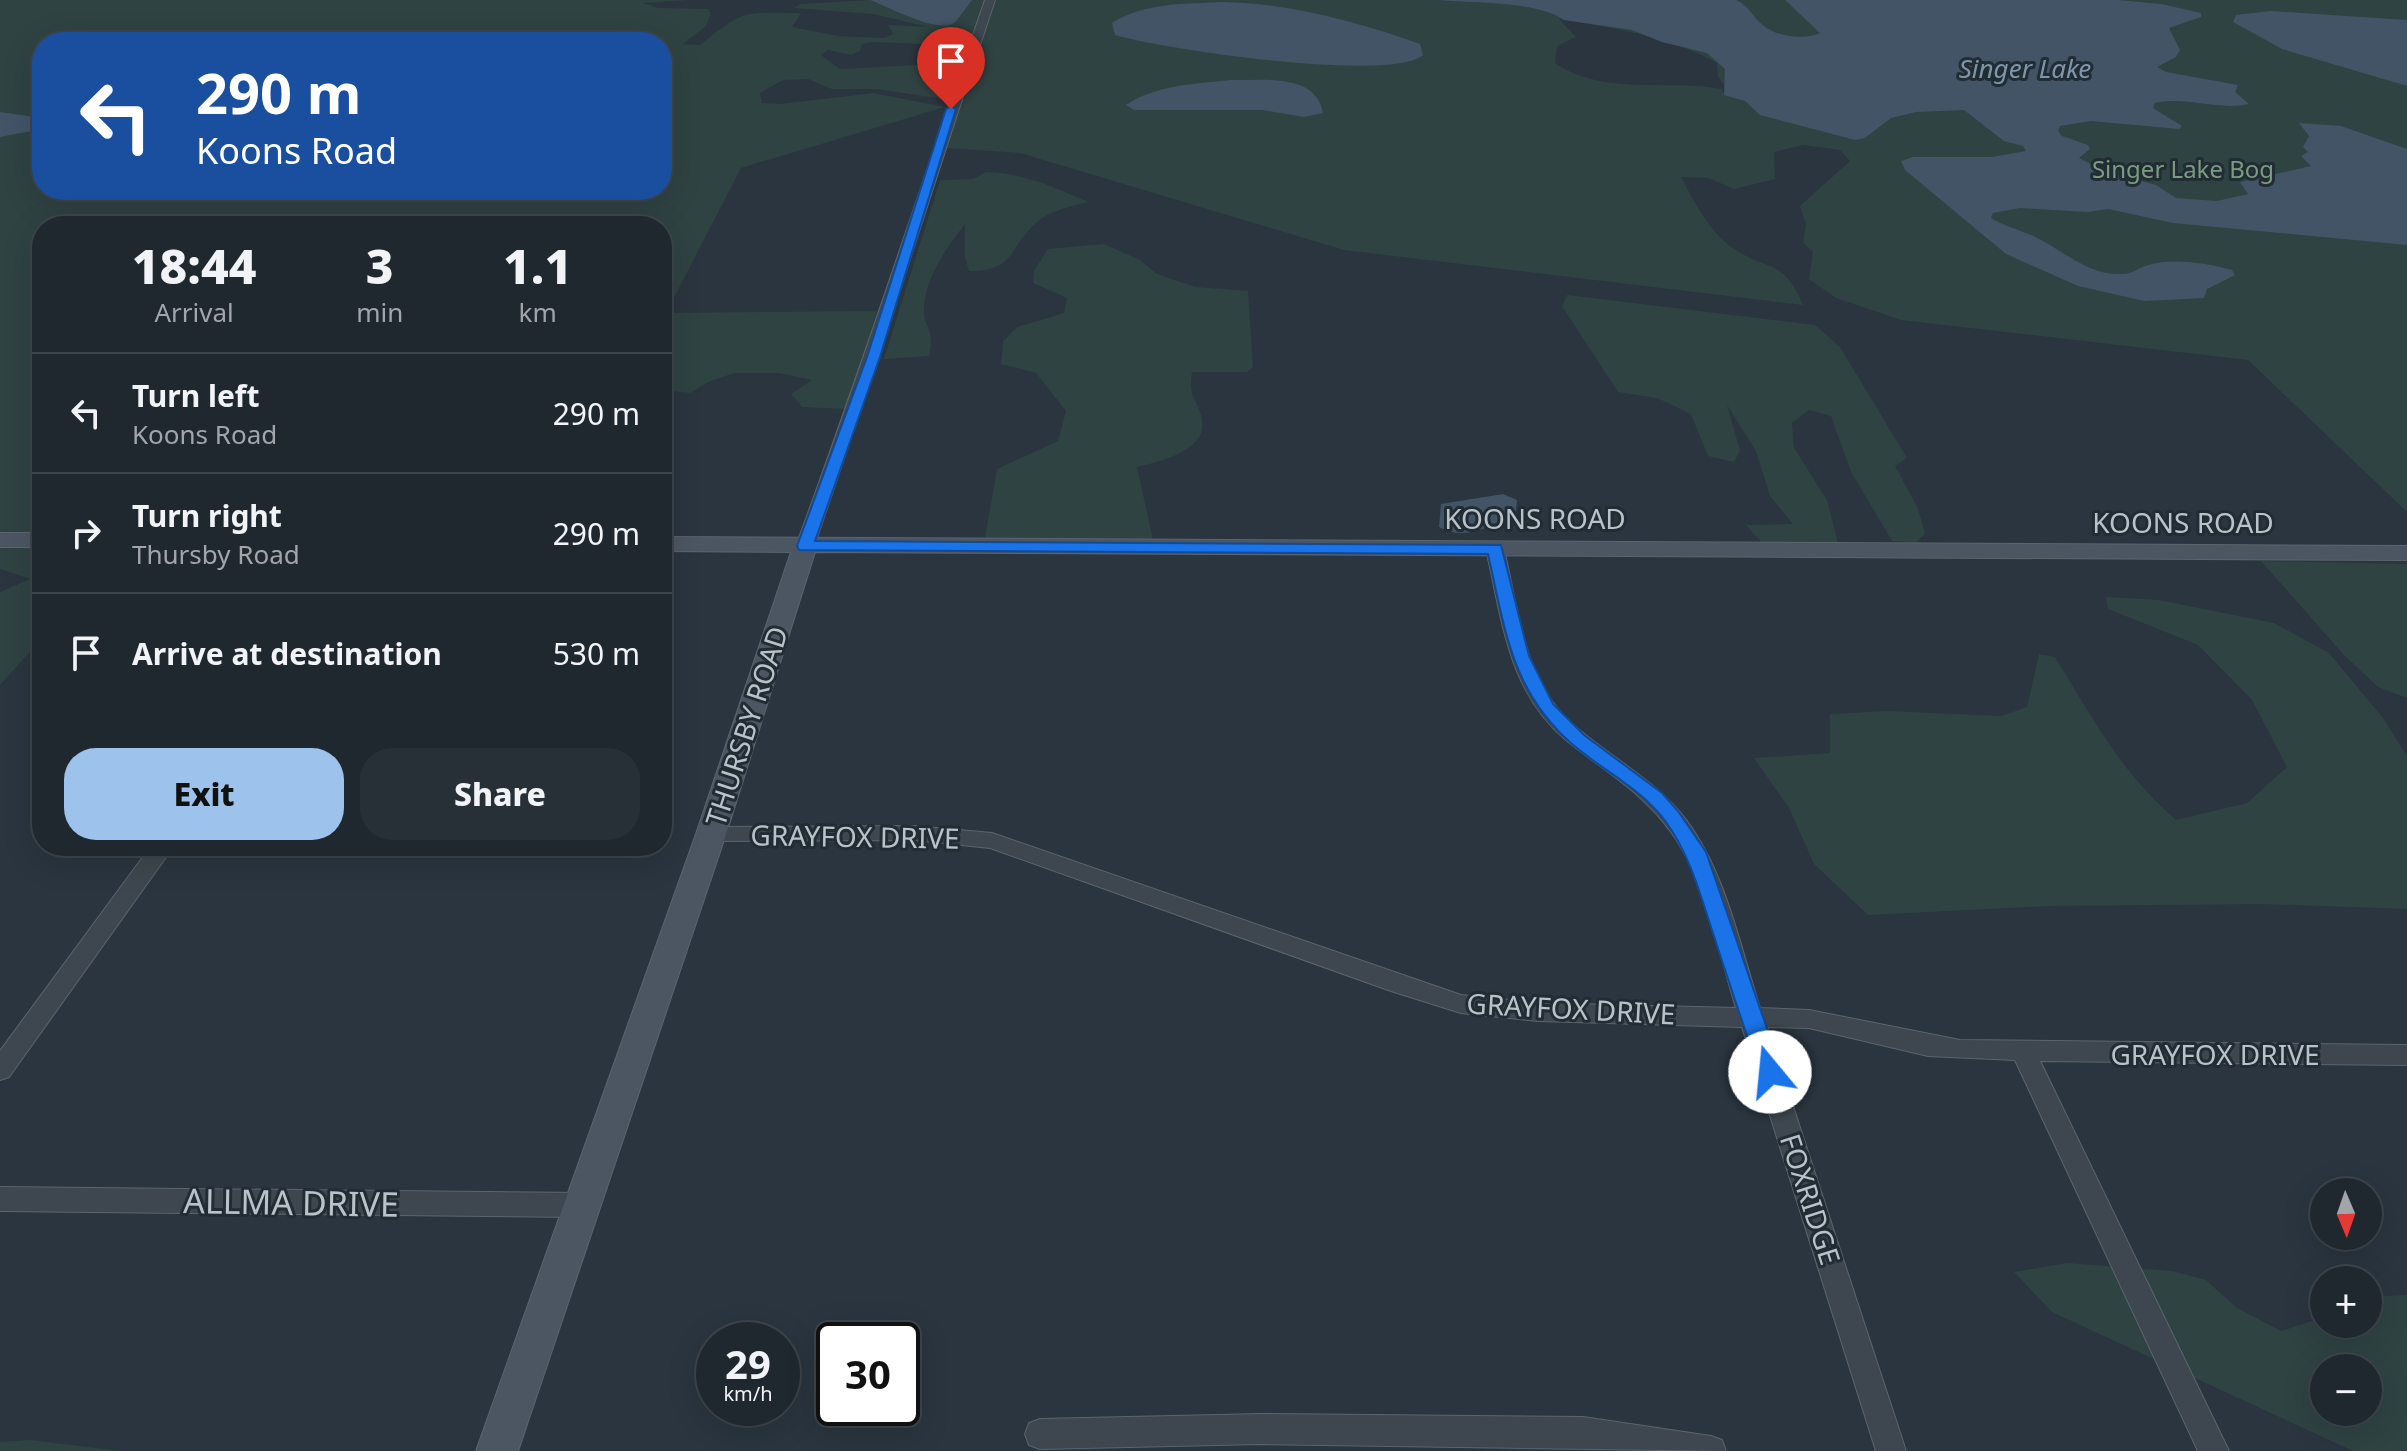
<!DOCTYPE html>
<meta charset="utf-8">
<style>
:root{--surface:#20282f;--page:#283037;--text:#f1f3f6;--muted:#a2a6aa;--line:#3d444b;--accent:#9dc3ec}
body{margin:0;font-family:"Noto Sans",sans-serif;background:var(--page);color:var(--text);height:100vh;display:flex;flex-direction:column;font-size:30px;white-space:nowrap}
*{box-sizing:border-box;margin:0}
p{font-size:26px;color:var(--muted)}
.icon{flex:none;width:44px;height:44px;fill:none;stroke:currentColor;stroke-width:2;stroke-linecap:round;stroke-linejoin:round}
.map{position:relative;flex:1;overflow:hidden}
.side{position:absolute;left:32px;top:216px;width:640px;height:640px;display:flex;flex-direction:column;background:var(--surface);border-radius:32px;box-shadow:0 8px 32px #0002,0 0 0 2px var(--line)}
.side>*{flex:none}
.guide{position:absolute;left:32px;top:32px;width:640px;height:168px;border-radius:32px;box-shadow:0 8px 32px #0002,0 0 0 2px var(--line);background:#1a4fa0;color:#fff;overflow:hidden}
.needle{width:52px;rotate:178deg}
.tools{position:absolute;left:2310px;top:1178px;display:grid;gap:16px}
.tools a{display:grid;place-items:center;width:72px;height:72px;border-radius:50%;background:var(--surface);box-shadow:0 8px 32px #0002,0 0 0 2px var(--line);font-size:40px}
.speed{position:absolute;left:696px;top:1322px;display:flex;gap:16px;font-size:40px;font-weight:700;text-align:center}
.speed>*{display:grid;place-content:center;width:104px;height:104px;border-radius:50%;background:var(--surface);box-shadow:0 8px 32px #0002,0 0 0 2px var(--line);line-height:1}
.speed small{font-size:20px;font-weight:400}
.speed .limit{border:4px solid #111;border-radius:12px;background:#fff;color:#111}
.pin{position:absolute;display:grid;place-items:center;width:68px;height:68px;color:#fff;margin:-82px -34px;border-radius:50% 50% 50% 0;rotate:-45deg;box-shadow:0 0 8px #0007}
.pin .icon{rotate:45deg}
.me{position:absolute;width:88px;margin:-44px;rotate:343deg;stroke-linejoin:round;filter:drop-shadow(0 0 6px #0008)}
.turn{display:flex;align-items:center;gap:28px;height:168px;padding:0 32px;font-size:36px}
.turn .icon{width:104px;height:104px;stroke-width:2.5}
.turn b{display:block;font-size:56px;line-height:68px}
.eta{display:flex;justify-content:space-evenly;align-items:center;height:136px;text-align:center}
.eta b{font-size:48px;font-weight:800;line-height:56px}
.action{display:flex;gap:16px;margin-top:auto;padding:16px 32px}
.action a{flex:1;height:92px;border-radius:32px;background:var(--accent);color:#111;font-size:32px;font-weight:800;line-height:92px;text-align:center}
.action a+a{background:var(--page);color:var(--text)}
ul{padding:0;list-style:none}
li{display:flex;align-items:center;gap:24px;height:120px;padding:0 32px;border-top:2px solid var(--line)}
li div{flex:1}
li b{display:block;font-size:30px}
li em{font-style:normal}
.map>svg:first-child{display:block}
.green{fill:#2f4342;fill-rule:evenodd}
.water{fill:#425466}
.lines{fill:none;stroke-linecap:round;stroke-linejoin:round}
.street-casing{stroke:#5b656c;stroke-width:2}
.secondary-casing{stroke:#5b656c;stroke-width:2}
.street{fill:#3e474f;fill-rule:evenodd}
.secondary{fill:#4c5662;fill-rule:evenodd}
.route{fill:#1a73e8;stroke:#114b97;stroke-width:2}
.labels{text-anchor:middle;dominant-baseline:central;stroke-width:6;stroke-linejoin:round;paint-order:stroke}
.far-park-label{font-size:24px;fill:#7b9c80;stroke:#222c34}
.far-water-label{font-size:26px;font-style:italic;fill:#7f95a9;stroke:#222c34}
.street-label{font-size:28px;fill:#bac2c9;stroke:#222c34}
.near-street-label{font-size:34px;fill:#bac2c9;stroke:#222c34}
</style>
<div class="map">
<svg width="2407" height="1451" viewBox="0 0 2407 1451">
<rect width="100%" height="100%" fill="#2a353f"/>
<g class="green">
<path d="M0 0H689L643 3 658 8 708 9 711 13 706 26 683 44 700 45C747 8 741 13 801 13L792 27 838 36 884 38 893 34 888 25 929 27 873 14 794 8 800 4 870 0 891 8 957 17 972 0H986L973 38 950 32 966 39 965 46 873 42 862 44 860 51 851 55 828 50 821 55 840 69 917 65 960 70 950 100 877 89H832L808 79 783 80 760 93 762 103 781 104 873 93 945 107 741 168 666 313 877 311 846 409 802 407 791 394 812 380 779 373H734L708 382 690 393 662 390V226H42V533H0ZM42 42H662V190H42Z"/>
<path d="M995 0H2407V512L2248 360 1901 320 1836 298 1809 279 1813 252 1803 242 1806 225 1800 206 1850 161 1840 150 1803 145 1774 152 1775 179 1734 189 1708 178 1681 177C1694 201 1709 232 1733 248 1769 273 1783 257 1803 305L1344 250 1020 153 945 148ZM1559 19C1613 28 1669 36 1717 63L1718 77 1734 97 1725 95 1722 89C1669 79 1602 96 1555 63L1557 46 1576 37Z"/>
<path d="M986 172C1023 173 1055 187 1088 202 1070 207 1050 210 1036 223 1007 249 1016 271 969 271L965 257V224C947 247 925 278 924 308 923 330 936 327 929 356L884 359 940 180 973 179Z"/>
<path d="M1104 244 1140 260 1157 274 1196 287 1248 291 1253 367 1247 372H1192C1188 401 1198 397 1202 420 1208 451 1158 462 1137 467L1153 540 984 543 997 469 1058 441 1066 411 1036 373 1001 364 1003 341 1017 327 1064 313 1067 298 1033 283 1034 271 1048 249Z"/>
<path d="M1567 295 1815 325 1840 347 1907 458 1895 466 1917 506 1925 533 1916 543 1892 541 1851 472 1831 416 1809 410 1792 423 1794 448 1827 500 1838 543 1763 544 1746 525 1793 524 1770 496 1756 451 1727 405 1740 451 1734 462 1708 456 1691 414 1657 398 1618 392 1562 306Z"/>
<path d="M0 546 42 547V638L0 685V592L30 579 0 569Z"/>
<path d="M2261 561 2407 564V698L2378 687 2343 654Z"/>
<path d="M2106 597 2159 600 2274 623 2329 653 2383 718 2407 756V909L2261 904 2051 906 1868 915 1814 864 1789 808 1754 758 1830 753V714L1888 711 2001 716 2027 707 2039 654 2055 657C2094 720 2120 771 2176 820L2247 803 2287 767 2252 700 2198 645 2108 609Z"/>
<path d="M2067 1263 2172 1271 2206 1280 2237 1308 2281 1331 2315 1320 2317 1300 2324 1299V1324H2368V1297L2407 1295V1451H2353L2052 1312 2014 1272ZM2324 1368H2368V1412H2324Z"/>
<path d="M29 1440 121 1451H0V1442Z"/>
</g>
<g class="water">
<path d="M870 0H972C966 7 958 21 952 24 935 32 888 7 870 0Z"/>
<path d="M1437 0H1736C1750 6 1752 17 1764 26 1777 37 1806 40 1820 33L1785 0H2118L2161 4 2201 13V17L2169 28 2180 50 2176 57 2157 67 2166 72 2238 85 2235 92 2249 104C2218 111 2187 96 2155 103L2153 108 2182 126 2179 129 2091 121 2060 126 2058 131 2062 136 2088 145 2090 149 2079 158 2104 171 2156 185 2176 198 2217 201 2248 194 2240 182 2311 166 2301 156 2308 152 2303 147 2309 136 2299 123 2341 126 2407 149V245L2173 223 2108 209 2087 212 2020 208 1993 213 1991 218C2004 226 2017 229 2031 235 2061 248 2087 276 2122 274 2132 274 2137 269 2145 266 2170 257 2207 263 2232 270L2235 275 2207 289 2204 298 2144 301 2078 286 2006 254 1905 170 1901 161 1913 157H1992L2026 151 2023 146 2004 141 1964 110 1916 112 1891 118 1865 138 1855 140 1760 115 1745 101 1724 95 1725 69 1707 53 1662 42 1632 30 1564 20C1537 1 1471 3 1437 0Z"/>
<path d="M1224 2C1289 3 1359 22 1420 44L1423 55C1390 83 1161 49 1115 35L1112 23C1145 2 1186 4 1224 2Z"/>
<path d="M2271 11 2407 20V86L2282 49 2233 22 2236 15Z"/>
<path d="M1230 80C1262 81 1316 72 1323 113L1304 117 1263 110H1134L1126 105C1155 85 1196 84 1230 80Z"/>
<path d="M0 112 42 118V129L0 137Z"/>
<path d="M1503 494 1517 500 1516 511C1493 526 1465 542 1439 527L1441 504Z"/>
</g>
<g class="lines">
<g class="street-casing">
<g id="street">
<path d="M985 0H995C934 182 877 365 814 546L805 551 799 550 796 546C863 365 922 182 985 0Z"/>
<path d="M1495 544 1504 549C1518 609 1523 679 1571 723 1609 757 1655 779 1687 821 1726 874 1740 946 1760 1008L1809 1010 1960 1040 2407 1045V1065L2040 1061 2229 1451H2198L2015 1060 1928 1056 1809 1028 1767 1027 1906 1451H1876L1742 1027 1538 1021 1461 1013 1391 991 990 848 914 840 711 841 703 839 700 834 703 829 711 827 914 826 992 833 1461 995 1538 1003 1736 1008C1719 953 1705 878 1671 832 1643 792 1603 770 1566 740 1508 692 1502 619 1486 549Z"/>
<path d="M151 846H174L9 1077 0 1080V1051Z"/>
<path d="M0 1187 582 1193 592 1197 596 1205 592 1213 582 1217 0 1211Z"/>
<path d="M1261 1414 1583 1417 1711 1436 1722 1440 1726 1451 1261 1444 1040 1449 1029 1445 1025 1434 1029 1423 1040 1419Z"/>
</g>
</g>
<g class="secondary-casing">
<g id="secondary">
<rect x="0" y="533" width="42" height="14"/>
<path d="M662 537 2407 546V560L815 552 726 834 518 1451H476L696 834 791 552 662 551Z"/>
</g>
</g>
<use href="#street" class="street"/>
<use href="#secondary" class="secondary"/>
</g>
<path class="route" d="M951 106 956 109 880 357 815 541 1501 545 1529 656 1553 704 1584 735 1662 793 1678 811 1706 852 1782 1072 1778 1079H1762L1759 1072C1744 1026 1728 980 1713 933 1700 894 1690 855 1666 822 1642 789 1602 770 1572 744 1511 691 1505 628 1488 554L799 550 797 546 867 357 946 109Z"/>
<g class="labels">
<g class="far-park-label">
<text x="2183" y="168">Singer Lake Bog</text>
</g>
<g class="far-water-label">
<text x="2025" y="68">Singer Lake</text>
</g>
<g class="street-label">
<text x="1535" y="518">KOONS ROAD</text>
<text x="2183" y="522">KOONS ROAD</text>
<text transform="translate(746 726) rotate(-72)">THURSBY ROAD</text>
<text transform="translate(855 836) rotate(1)">GRAYFOX DRIVE</text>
<text transform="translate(1571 1008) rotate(3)">GRAYFOX DRIVE</text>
<text x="2215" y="1054">GRAYFOX DRIVE</text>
<text transform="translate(1811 1199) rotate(72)">FOXRIDGE</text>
</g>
<g class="near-street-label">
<text transform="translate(291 1202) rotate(1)">ALLMA DRIVE</text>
</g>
</g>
</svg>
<div class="tools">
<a><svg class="needle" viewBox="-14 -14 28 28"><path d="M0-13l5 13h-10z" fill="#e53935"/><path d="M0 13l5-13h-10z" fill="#a2a6aa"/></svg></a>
<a>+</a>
<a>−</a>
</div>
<div class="speed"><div>29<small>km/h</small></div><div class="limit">30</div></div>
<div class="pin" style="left:951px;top:109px;background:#d93025"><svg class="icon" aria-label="arrive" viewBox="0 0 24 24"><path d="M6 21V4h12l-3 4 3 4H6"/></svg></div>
<svg class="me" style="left:1770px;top:1072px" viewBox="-20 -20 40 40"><circle r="19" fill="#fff"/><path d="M0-13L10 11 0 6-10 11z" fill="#1a73e8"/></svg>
<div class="guide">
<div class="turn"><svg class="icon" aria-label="left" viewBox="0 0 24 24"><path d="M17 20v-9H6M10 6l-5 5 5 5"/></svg><div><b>290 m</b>Koons Road</div></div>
</div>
<section class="side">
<div class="eta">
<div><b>18:44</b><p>Arrival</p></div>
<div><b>3</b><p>min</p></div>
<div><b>1.1</b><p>km</p></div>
</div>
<ul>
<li><svg class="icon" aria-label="left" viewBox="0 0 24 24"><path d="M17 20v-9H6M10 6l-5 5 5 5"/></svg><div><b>Turn left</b><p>Koons Road</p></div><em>290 m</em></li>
<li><svg class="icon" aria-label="right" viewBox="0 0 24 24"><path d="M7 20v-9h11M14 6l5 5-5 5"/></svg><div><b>Turn right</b><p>Thursby Road</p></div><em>290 m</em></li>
<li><svg class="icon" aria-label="arrive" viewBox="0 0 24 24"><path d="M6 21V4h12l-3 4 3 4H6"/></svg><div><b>Arrive at destination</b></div><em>530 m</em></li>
</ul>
<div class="action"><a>Exit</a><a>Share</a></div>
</section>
</div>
